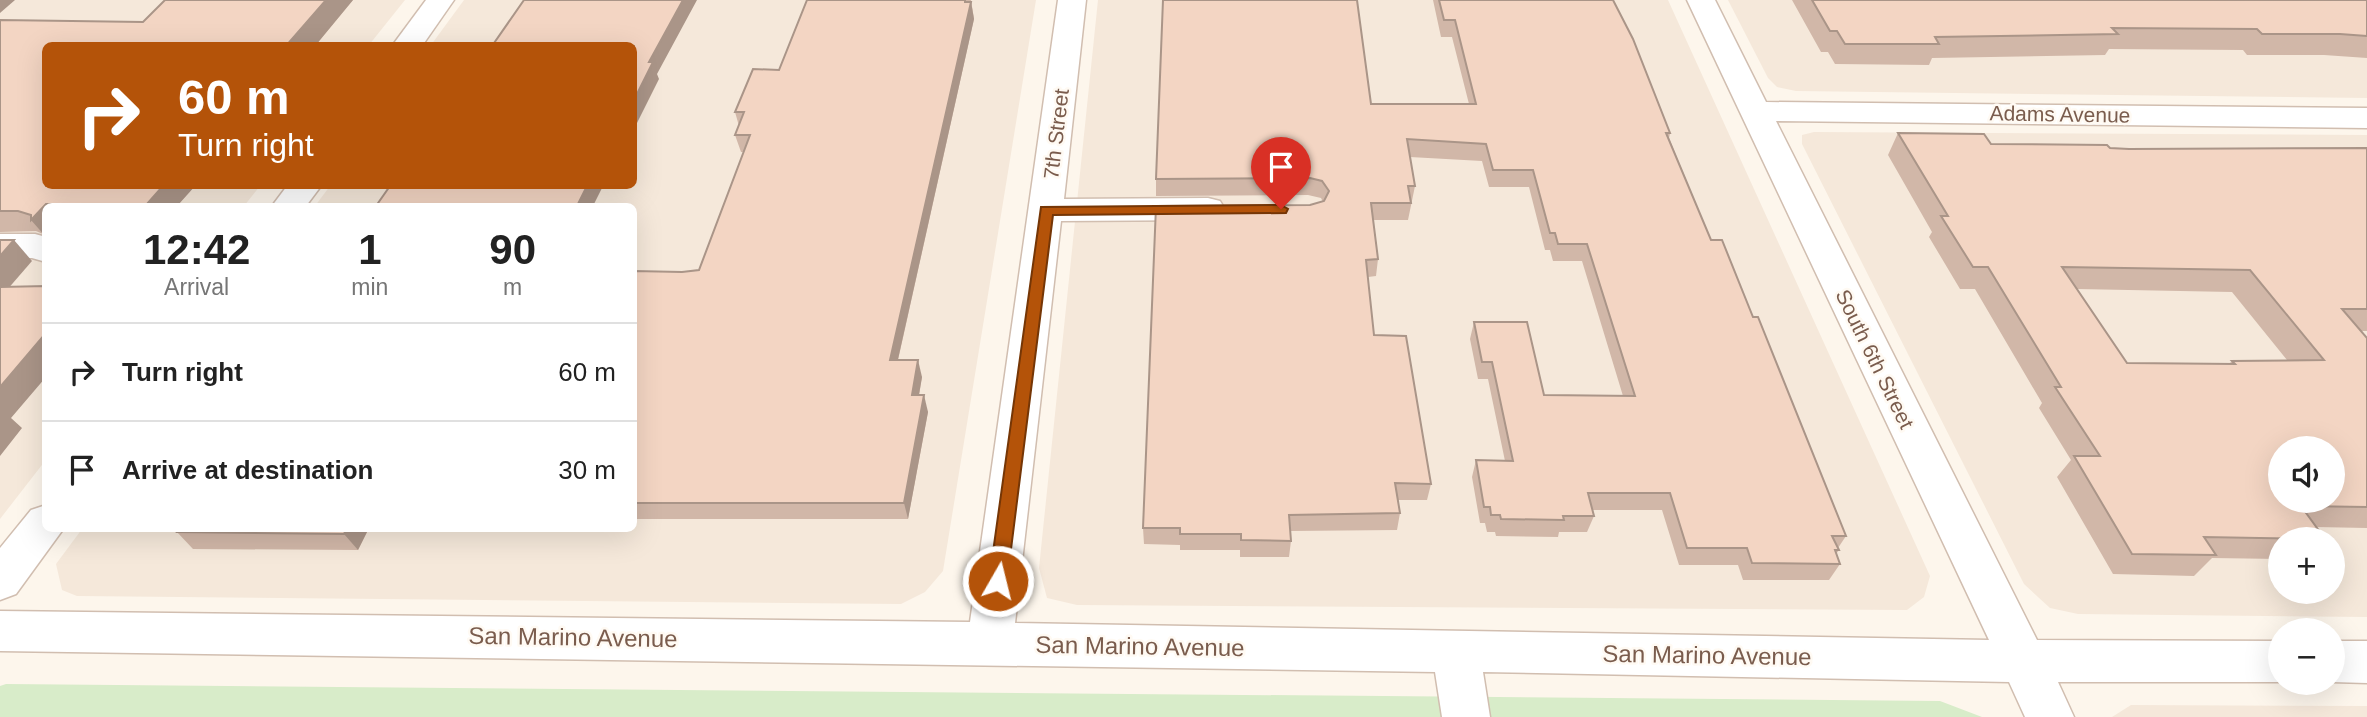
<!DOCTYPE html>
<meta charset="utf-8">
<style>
:root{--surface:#fff;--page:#f2f2f2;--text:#222;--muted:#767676;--line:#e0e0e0}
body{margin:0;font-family:Helvetica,sans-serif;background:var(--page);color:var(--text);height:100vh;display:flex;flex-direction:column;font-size:26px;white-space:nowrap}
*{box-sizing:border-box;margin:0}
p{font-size:23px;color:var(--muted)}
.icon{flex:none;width:38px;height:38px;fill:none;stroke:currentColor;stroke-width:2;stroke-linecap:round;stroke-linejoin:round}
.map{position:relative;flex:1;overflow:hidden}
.panel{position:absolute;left:42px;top:203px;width:595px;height:329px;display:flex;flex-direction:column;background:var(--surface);border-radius:10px;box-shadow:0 7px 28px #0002}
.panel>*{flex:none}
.guide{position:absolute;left:42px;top:42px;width:595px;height:147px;border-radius:10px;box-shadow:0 7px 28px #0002;background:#b45309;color:#fff;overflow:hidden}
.fabs{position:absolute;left:2268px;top:436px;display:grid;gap:14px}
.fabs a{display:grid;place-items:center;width:77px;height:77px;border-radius:50%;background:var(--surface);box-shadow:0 7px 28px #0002;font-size:35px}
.pin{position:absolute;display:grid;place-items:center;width:60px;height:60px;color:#fff;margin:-72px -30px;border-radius:50% 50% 50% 0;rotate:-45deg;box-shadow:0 0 7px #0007}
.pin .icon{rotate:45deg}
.me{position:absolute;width:77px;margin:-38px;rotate:8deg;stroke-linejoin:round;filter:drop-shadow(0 0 5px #0008)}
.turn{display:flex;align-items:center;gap:24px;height:147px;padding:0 21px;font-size:32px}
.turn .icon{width:91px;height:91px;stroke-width:2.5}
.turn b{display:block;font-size:49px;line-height:60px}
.eta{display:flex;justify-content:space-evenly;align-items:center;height:119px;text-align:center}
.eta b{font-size:42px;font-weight:600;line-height:49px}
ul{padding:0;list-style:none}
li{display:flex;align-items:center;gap:21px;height:98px;padding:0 21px;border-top:2px solid var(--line)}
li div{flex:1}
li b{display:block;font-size:26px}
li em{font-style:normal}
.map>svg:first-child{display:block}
.residential{fill:#f5e8da;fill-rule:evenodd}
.green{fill:#d8ecc9}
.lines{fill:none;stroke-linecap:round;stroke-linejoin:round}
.minor-casing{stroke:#d1beb0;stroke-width:3}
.minor{fill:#fff;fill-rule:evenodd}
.wall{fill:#d1b7a8;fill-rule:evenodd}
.shaded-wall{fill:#aa9588}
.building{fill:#f3d5c3;stroke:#aa9588;stroke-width:2;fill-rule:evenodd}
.route{fill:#b45309;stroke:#753606;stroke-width:2}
.labels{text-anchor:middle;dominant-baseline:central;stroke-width:5;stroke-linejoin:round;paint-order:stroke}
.street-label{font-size:21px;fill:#7a5c4d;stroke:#fffaf3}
.near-street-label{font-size:24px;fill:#7a5c4d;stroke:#fffaf3}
</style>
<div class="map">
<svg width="2367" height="717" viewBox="0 0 2367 717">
<rect width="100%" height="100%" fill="#fdf6ec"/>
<g class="residential">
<path d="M0 0H405L369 45 46 46V186H260L244 206H46L45 461 0 519Z"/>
<path d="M464 0H1036L943 571 925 592 901 604 77 596 62 590 56 564 82 529 634 528V206H315L330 186H634V46L431 45Z"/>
<path d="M1098 0H1668L1930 576 1924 597 1907 610 1077 605 1047 598 1039 568Z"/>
<path d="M1728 0H2367V98L1796 91 1777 87 1768 78Z"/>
<path d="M1814 132 2367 135V617L2078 614 2050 608 2024 584 1802 144V135ZM2280 448H2333V500H2280ZM2280 539H2333V592H2280Z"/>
<path d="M2131 705 2367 706V717H2112Z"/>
</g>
<path class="green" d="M6 684 1940 701 1982 717H0V686Z"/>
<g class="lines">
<g class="minor-casing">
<g id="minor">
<path d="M426 0H454L422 46H392Z"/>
<path d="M1058 0H1086L1064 199 1208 198 1220 201 1225 209 1220 217 1208 220 1061 221 1015 623 1989 640 1687 0H1715L1766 102 2367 108V128L1776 121 2037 640 2280 641 2281 682H2058L2074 717H2025L2009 682 1483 672 1490 717H1442L1435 672 0 651V611L970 622Z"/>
<path d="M287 186H321L306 206H272Z"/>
<path d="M0 234H35L46 237V262L32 258H0Z"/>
<path d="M46 505V528H64L16 594 0 600V548L31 510Z"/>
<path d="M2333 641H2367V683L2332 682Z"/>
</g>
</g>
<use href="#minor" class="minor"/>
</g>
<g class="wall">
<path d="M165 0H353L315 46H46V186H195L177 206H46L43 234 36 231 0 232V20L143 22Z"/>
<path d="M807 0H971L974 19 898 360 922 377 919 395 928 412 908 519H634V271L682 272 699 270 744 152H741L735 135 739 126 735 112 779 70Z"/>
<path d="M1433 0H1613L1670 133 1669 138 1711 240 1753 317 1846 536 1838 548 1839 550 1836 554 1840 564 1829 580H1743L1738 565H1679L1662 510H1592L1594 516 1587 532H1559L1558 537 1496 536 1495 532H1487L1485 523H1480L1472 477 1476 460 1505 461 1488 379H1478L1470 339 1474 322 1544 395 1623 396 1582 261H1553L1550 250H1545L1529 187H1489L1482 161 1410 157 1415 186 1408 220H1373L1378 259 1376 276 1368 277 1374 335 1431 484 1427 500H1398L1400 513 1397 530 1290 531 1291 541 1289 557H1240V550H1180V545L1144 544 1143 528 1310 205 1323 202 1321 198 1308 195 1156 196V179L1371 104H1469L1452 37H1441Z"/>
<path d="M1792 0H2367V58L2324 55H2247L2243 50 2109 49 2105 55 1932 58 1929 65 1835 64 1828 52H1821Z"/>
<path d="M1898 133 1991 144 2129 149 2367 148V331H2361L2367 338V528L2316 527 2324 539H2280V559L2212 558 2194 576 2113 574 2057 477 2071 460 2039 408 2042 403 1975 289H1960L1929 237 1932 232 1888 155ZM2077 289 2232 292 2287 360 2232 361 2229 364 2127 363Z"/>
<path d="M369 528 358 550 193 549 177 532Z"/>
</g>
<g class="shaded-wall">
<path d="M0 0H15L0 13Z"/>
<path d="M326 0H353L315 46H286Z"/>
<path d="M683 0H697L657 74 659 79 634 129V100L649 62Z"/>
<path d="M971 2 974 19 894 377 890 360Z"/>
<path d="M163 186H195L177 206H148L147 204Z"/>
<path d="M587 186H603L593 206H577Z"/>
<path d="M46 204 48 206H46V237L31 220Z"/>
<path d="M634 220 637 230 634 239Z"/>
<path d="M14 240 32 261 0 298V256Z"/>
<path d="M46 333V377L11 418 22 428 0 456V387Z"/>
<path d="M918 360 922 377 916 412 912 395Z"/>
<path d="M924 395 928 412 908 519 904 503Z"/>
<path d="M347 528H369L358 550 344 534Z"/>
</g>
<g class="building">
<path d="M165 0H326L286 46H46V186H163L147 204H46L31 220V215L18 211H0V20L143 22Z"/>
<path d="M524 0H683L649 62H653L634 100V46H492Z"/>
<path d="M807 0H965V2H971L890 360H918L912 395H924L904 503H634V271L682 272 699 270 750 135H735L744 112H735L753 69 779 70Z"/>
<path d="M1163 0H1357L1371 104H1476L1455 20H1444L1439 0H1613L1633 39 1670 133H1666L1711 240H1722L1753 317H1758L1846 536H1832L1839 550H1835L1840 564 1752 563 1747 548H1687L1670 493H1588L1594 516H1563L1564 520 1501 519 1500 515H1491L1490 507H1484L1476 460 1513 461 1492 362H1482L1474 322H1527L1544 395 1635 396 1587 244H1558L1555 233H1550L1533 170H1493L1486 144 1407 139 1415 186H1408L1411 203H1371L1378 259 1366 260 1374 335 1406 336 1431 484 1395 483 1400 513 1289 515 1291 541 1241 540V534H1180V528H1143L1156 206 1310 205 1324 201 1329 191 1322 181 1310 178 1156 179Z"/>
<path d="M1812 0H2367V36L2340 34H2262L2257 29 2112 28 2118 34 1935 37 1939 44H1845L1837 31H1830Z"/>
<path d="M1898 133 1984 134 1991 144 2107 145 2110 148 2129 149 2367 148V309H2342L2367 338V507L2301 506 2325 539 2204 537 2216 555 2132 554 2074 456H2100L2055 387H2061L1988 267H1973L1941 216H1948ZM2062 267 2250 270 2324 360 2232 361 2235 364 2127 363ZM2280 448H2333V500H2280Z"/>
<path d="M390 186H587L577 206H376Z"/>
<path d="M0 240H14L0 256Z"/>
<path d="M46 286V333L0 387V287Z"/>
<path d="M179 528H347L344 534 177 532Z"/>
</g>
<path class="route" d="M1281 205 1288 209 1286 213 1053 215 1007 581 1005 586 998 589 991 586 989 581 1041 207Z"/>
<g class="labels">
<g class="street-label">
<text transform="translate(2060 114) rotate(1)">Adams Avenue</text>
<text transform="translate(1056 134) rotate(-83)">7th Street</text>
<text transform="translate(1875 359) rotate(64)">South 6th Street</text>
</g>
<g class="near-street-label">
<text transform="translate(573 637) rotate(1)">San Marino Avenue</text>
<text transform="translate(1140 646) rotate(1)">San Marino Avenue</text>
<text transform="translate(1707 655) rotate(1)">San Marino Avenue</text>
</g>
</g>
</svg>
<div class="fabs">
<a><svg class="icon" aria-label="sound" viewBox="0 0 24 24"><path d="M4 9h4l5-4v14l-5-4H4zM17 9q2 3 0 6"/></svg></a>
<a>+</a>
<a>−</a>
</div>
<div class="pin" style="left:1281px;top:209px;background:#d93025"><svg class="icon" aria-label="arrive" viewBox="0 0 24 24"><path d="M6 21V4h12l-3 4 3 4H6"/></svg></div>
<svg class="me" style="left:998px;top:581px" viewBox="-20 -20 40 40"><circle r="17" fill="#b45309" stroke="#fff" stroke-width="3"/><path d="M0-11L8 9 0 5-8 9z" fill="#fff"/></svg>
<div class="guide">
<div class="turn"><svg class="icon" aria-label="right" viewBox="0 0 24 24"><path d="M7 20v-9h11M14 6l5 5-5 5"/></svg><div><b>60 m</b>Turn right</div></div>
</div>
<section class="panel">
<div class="eta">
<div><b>12:42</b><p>Arrival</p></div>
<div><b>1</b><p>min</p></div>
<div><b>90</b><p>m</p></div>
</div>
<ul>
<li><svg class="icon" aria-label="right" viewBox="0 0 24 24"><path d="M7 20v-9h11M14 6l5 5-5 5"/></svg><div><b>Turn right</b></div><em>60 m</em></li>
<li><svg class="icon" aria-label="arrive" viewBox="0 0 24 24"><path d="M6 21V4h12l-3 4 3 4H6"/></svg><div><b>Arrive at destination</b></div><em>30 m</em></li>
</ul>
</section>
</div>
